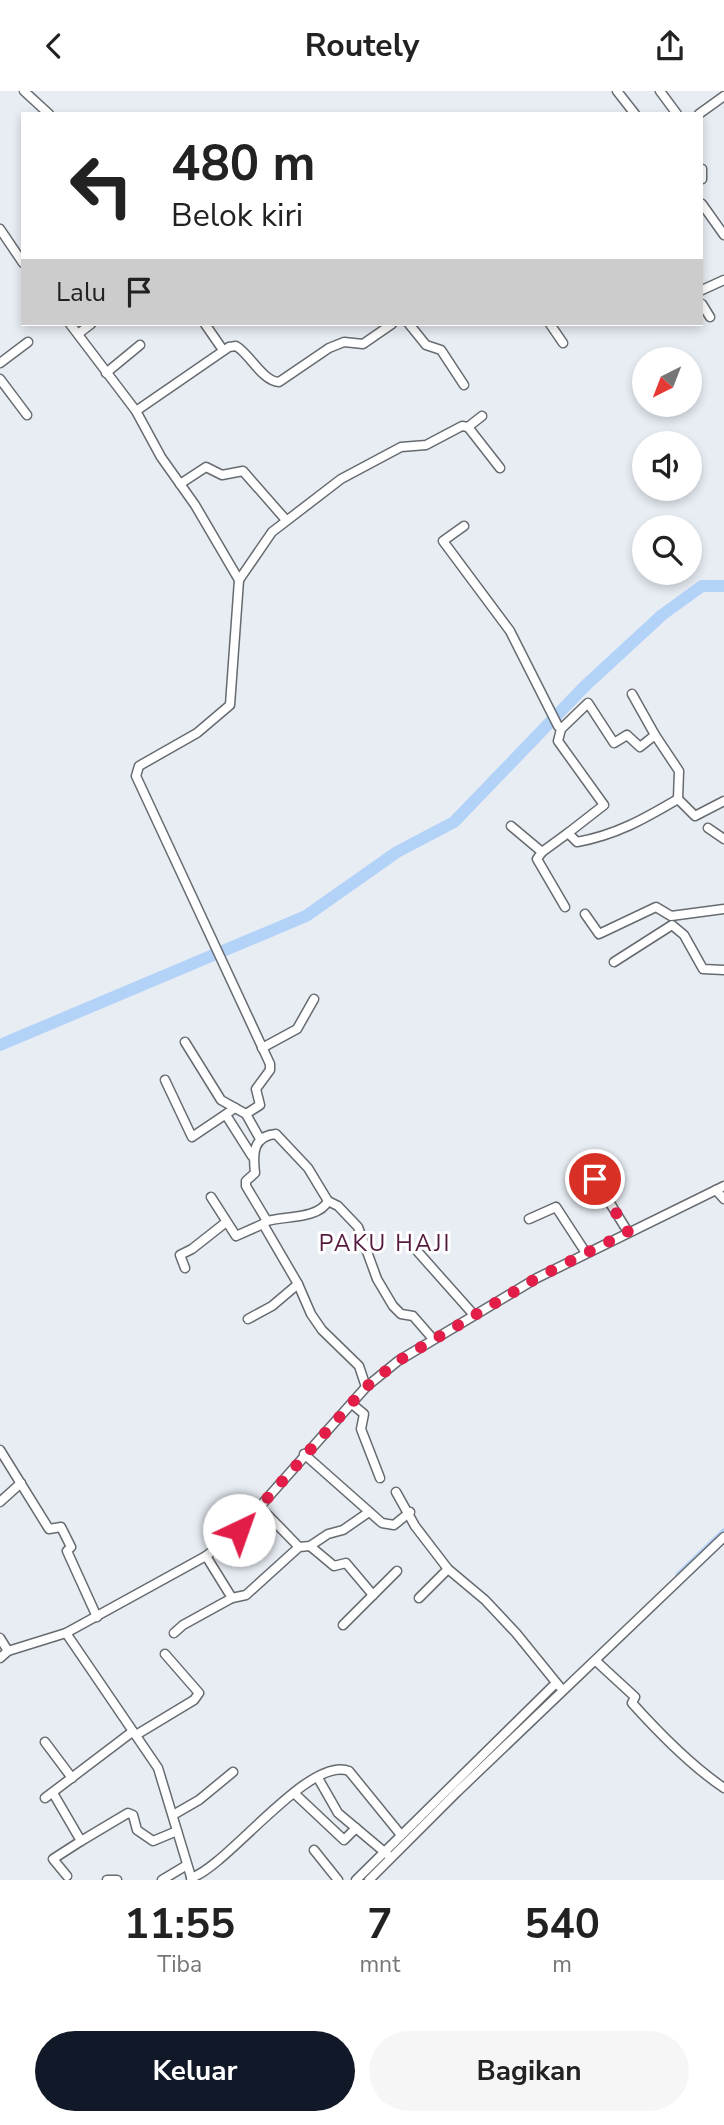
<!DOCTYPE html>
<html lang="id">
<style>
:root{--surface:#fff;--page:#f6f6f6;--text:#222;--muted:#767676;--accent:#111827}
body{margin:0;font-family:"Nunito Sans",sans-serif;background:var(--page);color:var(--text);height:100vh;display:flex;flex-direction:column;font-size:26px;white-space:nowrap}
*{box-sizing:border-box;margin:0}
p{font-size:23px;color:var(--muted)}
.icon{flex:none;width:38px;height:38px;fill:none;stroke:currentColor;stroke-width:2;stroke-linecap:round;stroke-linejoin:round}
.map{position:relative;height:1789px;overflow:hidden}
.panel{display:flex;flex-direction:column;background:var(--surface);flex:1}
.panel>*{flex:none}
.hud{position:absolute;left:21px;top:21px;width:682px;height:214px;border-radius:0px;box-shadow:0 4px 10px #0003;background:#fff;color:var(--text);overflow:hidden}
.needle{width:46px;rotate:222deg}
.controls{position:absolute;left:632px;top:256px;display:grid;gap:14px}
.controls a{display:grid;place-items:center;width:70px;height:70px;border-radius:50%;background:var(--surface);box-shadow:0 4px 10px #0003;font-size:35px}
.pin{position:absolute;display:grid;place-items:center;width:60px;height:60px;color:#fff;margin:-30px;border:4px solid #fff;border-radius:50%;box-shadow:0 2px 7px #0007}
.me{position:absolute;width:77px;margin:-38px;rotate:42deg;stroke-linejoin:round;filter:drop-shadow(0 0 5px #0008)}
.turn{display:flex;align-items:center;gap:24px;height:147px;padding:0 35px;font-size:32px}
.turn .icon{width:91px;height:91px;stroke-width:2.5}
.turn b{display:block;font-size:49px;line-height:60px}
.then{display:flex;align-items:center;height:66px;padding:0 35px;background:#0003;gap:14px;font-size:26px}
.eta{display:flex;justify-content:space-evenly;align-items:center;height:119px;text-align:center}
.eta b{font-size:42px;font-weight:700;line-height:49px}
.action{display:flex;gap:14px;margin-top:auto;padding:14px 35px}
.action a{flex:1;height:80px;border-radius:42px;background:var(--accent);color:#fff;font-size:28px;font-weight:700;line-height:80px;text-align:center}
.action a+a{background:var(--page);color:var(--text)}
header{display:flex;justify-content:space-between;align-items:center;height:91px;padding:0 35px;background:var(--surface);font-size:32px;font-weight:700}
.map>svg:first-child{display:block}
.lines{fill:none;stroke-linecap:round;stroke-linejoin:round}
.canal{stroke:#b3d2f8;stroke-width:7}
.river{stroke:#b3d2f8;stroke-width:12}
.minor-casing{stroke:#666b70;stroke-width:11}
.minor{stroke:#fff;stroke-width:8}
.route{stroke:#e11d48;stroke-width:12;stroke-dasharray:0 21.6}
.labels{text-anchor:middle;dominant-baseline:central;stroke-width:6;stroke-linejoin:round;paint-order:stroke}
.quarter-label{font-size:23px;letter-spacing:2px;fill:#55193e;stroke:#fff}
</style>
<header><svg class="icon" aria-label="back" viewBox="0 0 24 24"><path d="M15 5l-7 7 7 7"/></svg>Routely<svg class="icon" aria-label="share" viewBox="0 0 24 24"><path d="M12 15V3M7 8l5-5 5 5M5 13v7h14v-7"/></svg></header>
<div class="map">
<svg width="724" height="1789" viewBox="0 0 724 1789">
<rect width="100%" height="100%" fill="#e8edf4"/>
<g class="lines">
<g class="canal">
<path d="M679 1484 724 1441"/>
<path d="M362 1789 386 1767"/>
</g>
<path class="river" d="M0 954 306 825 397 761 454 731 585 595 662 524 702 495H724"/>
<g class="minor-casing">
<g id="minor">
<path d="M24 0 49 23"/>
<path d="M617 0 635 23"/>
<path d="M660 0 677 23"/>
<path d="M699 23 724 5"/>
<path d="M702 78V88"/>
<path d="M702 113 724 144"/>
<path d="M0 138 23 172"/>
<path d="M702 199 724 189"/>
<path d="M702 213 710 226"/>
<path d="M70 233 136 320 161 366 195 414 239 489 230 614 197 642 139 675 136 685 270 973V979L256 998 260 1014 246 1023"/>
<path d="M205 233 223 259"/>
<path d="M409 233 426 254 441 259 464 294"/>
<path d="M550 233 563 252"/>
<path d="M78 243 91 233"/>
<path d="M0 272 28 251"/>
<path d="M106 282 140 254"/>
<path d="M0 288 27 324"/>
<path d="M136 320 229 256 236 255C250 263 262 290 279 291L329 257 344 251 363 253 392 233"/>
<path d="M468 336 500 377"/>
<path d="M180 393 206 376 222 384 243 380 286 429"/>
<path d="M464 435 443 450 510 540 558 635 561 638 588 612 614 652 627 644 640 656 655 644 679 680 678 708"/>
<path d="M239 489 272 441 341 388 401 356 426 354 462 335 468 336 482 325"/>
<path d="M632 603 655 644"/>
<path d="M561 638 558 650 604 714 568 742"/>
<path d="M511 735 542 761 568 742 577 751C616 744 644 728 678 708L695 725 724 710"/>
<path d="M708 737 724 748"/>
<path d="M542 761 537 768 565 816"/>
<path d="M585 823 599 843 656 816 671 825 724 818"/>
<path d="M614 871 672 834 684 844 703 878 724 879"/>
<path d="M185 951 221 1009 246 1023 260 1048"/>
<path d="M262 957 297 938 314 908"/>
<path d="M165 989 192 1046 235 1017"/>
<path d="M226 1024 252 1065"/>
<path d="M595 1088 628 1141"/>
<path d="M716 1099 724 1108"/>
<path d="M211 1106 236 1145 263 1133"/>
<path d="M529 1128 556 1116 586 1162"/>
<path d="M267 1130C284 1125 319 1128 328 1110"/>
<path d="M418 1161 474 1224"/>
<path d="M185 1177 180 1164 192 1158 225 1132"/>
<path d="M248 1228 272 1215 298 1193"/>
<path d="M366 1296 359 1275 322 1239 311 1223 298 1193 263 1133 267 1130 246 1095V1090L255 1082C253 1064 252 1045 276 1043L308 1077 328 1110 338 1115 358 1136 377 1188 393 1215 401 1223 413 1225 433 1248"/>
<path d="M352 1313 364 1323 361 1338 380 1387"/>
<path d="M0 1359 49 1438 61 1436 71 1456 67 1460 97 1526"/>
<path d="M304 1363 382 1432 394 1434 410 1421"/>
<path d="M396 1401 415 1435 448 1478 485 1509 516 1542 559 1595"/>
<path d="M0 1411 21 1392"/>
<path d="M260 1416 299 1456"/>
<path d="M310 1455 334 1475 346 1472 373 1504 397 1480"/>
<path d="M232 1507 246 1504 299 1456 310 1455 328 1443 343 1439 369 1421"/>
<path d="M419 1507 448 1478"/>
<path d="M343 1534 373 1504"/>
<path d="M66 1542 158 1677 192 1789"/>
<path d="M174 1542 183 1534 232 1507 206 1465"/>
<path d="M0 1547 8 1560"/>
<path d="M0 1567 8 1560 66 1542 206 1465 239 1439 366 1296 398 1270 537 1187 724 1095"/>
<path d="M597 1571 635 1606 632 1612C659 1642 690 1674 724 1697"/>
<path d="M136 1644 194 1609 199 1602 165 1563"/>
<path d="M45 1651 72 1687"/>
<path d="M318 1687 338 1722 388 1764"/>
<path d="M53 1702 81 1750 128 1722 133 1724 137 1739 153 1750 177 1740"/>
<path d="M294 1702 344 1749 356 1737"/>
<path d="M45 1707 132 1641"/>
<path d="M173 1724 199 1709 233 1681"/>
<path d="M314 1759 338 1789"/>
<path d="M67 1785 53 1768 81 1750"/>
<path d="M191 1787C228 1775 309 1664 349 1680L401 1744"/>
<path d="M107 1789H117"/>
<path d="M162 1789 187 1774"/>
<path d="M356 1789 556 1592"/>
<path d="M369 1789 457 1701 724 1446"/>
</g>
</g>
<use href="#minor" class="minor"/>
</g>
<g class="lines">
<path class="route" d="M239 1439 366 1296 398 1270 537 1187 628 1141 595 1088"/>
</g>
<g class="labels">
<g class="quarter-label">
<text x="385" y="1152">PAKU HAJI</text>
</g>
</g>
</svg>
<div class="controls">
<a><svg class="needle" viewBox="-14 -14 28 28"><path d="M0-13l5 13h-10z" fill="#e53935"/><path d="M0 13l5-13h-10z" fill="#767676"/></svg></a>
<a><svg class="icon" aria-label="sound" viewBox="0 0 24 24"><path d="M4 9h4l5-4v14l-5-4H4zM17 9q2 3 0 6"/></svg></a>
<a><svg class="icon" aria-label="search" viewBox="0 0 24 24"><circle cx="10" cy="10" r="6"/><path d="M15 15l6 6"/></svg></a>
</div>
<div class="pin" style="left:595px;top:1088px;background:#d93025"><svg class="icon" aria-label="arrive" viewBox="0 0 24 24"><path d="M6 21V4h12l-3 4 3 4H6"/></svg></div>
<svg class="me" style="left:239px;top:1439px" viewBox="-20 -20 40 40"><circle r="19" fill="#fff"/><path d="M0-13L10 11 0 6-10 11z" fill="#e11d48"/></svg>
<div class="hud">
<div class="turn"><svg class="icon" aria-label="left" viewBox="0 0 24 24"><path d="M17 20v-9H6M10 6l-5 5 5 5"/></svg><div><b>480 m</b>Belok kiri</div></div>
<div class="then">Lalu<svg class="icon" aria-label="arrive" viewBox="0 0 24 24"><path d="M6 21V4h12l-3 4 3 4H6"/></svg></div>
</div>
</div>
<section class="panel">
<div class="eta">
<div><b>11:55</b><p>Tiba</p></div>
<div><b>7</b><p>mnt</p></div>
<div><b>540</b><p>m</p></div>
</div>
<div class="action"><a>Keluar</a><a>Bagikan</a></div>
</section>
